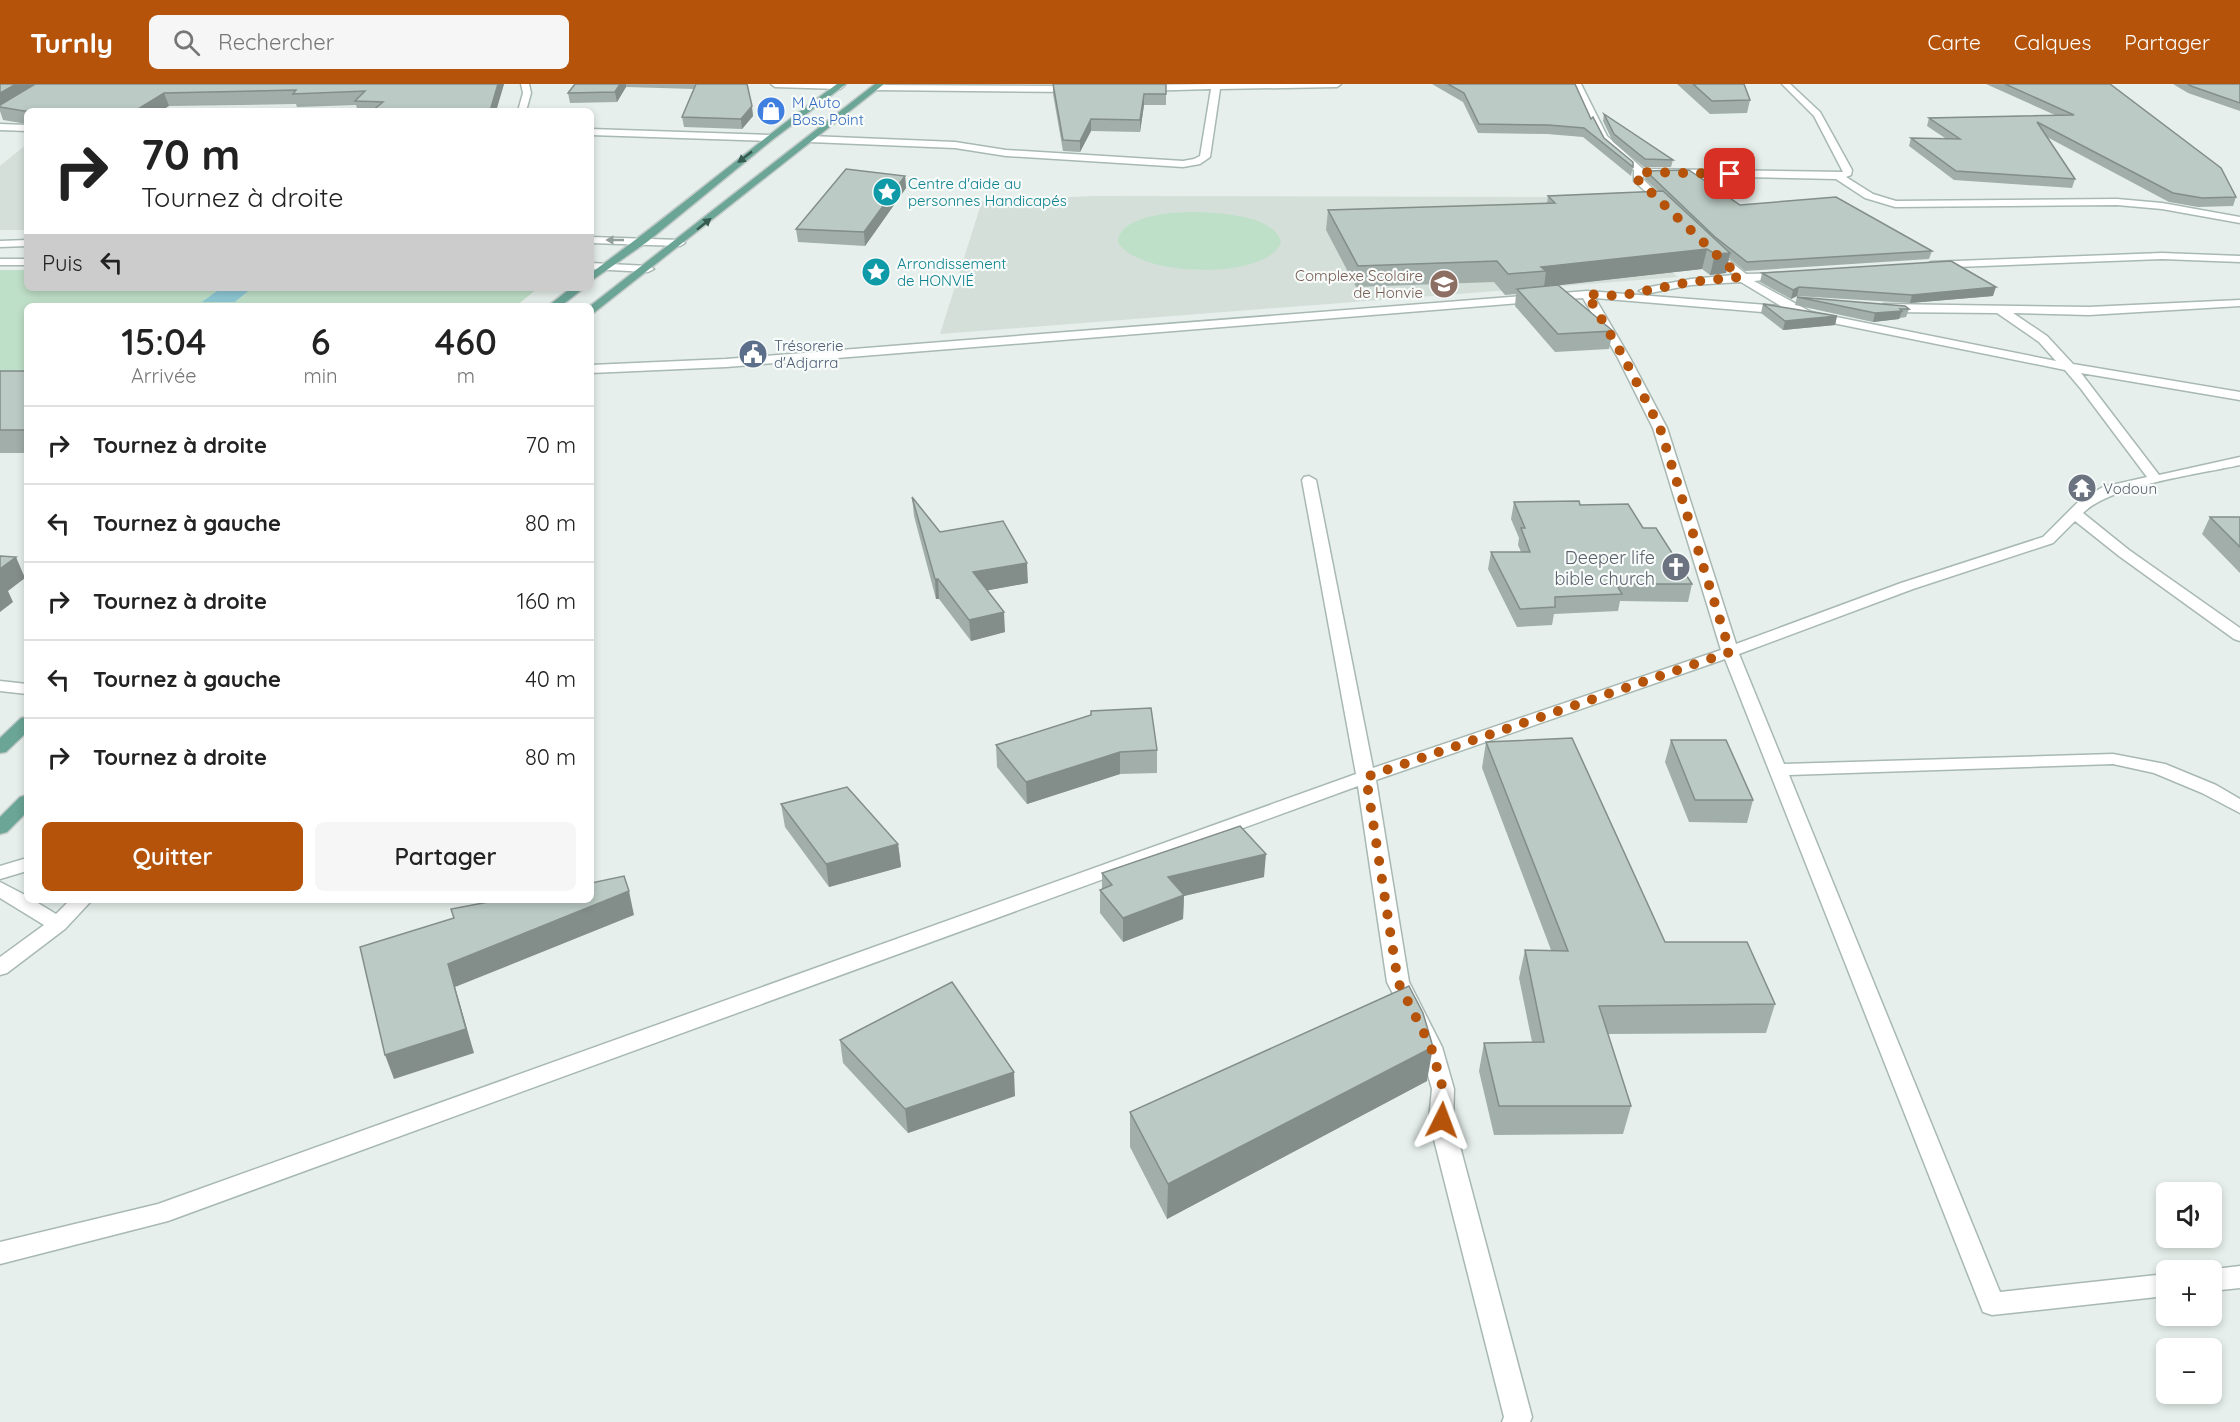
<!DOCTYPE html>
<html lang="fr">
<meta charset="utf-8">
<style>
:root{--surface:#fff;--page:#f6f6f6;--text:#222;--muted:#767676;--line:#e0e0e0;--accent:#b45309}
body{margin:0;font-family:Quicksand,sans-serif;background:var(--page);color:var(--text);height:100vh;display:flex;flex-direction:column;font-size:22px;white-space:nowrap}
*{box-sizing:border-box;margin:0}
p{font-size:20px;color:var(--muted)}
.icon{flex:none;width:33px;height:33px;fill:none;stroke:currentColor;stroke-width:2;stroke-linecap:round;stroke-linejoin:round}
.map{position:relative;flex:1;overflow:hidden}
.drawer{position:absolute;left:24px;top:219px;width:570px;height:600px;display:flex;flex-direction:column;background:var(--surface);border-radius:9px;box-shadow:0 3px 9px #0003}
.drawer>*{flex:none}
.banner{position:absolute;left:24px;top:24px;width:570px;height:183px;border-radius:9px;box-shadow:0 3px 9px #0003;background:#fff;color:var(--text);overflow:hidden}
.tools{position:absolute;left:2156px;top:1098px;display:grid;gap:12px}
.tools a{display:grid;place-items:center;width:66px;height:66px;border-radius:9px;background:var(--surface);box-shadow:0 3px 9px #0003;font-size:30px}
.pin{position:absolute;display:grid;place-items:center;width:51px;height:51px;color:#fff;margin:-26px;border-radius:12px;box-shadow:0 3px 9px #0006}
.me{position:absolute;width:66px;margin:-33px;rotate:3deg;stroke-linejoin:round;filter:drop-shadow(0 0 4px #0008)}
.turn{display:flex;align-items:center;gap:21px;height:126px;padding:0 18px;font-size:27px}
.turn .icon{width:78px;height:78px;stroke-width:2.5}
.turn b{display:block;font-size:42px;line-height:51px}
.then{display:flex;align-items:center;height:57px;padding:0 18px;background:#0003;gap:12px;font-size:22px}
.eta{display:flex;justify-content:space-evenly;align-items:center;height:102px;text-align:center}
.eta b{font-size:36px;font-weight:600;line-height:42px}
.primary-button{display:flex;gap:12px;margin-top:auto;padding:12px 18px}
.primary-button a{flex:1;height:69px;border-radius:9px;background:var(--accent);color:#fff;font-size:24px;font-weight:600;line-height:69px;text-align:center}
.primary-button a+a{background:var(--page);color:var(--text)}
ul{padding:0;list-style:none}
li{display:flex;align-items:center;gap:18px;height:78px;padding:0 18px;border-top:2px solid var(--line)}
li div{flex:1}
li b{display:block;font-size:22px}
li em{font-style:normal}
header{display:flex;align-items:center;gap:36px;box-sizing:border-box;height:84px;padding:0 30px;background:var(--accent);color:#fff}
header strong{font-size:28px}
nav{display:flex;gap:33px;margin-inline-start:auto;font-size:21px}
.search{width:420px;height:54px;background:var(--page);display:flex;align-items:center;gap:15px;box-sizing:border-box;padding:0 21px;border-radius:9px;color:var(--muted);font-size:22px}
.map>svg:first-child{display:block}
.built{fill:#d4dfda}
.green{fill:#bfe0c8}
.water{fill:#8ec9d4}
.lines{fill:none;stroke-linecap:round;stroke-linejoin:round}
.street-casing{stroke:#a8b8b2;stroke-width:3}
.primary-casing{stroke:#c2cac8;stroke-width:3}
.street{fill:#fff;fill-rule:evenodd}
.primary{fill:#6aa596;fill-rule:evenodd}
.wall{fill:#a1aea9}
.shaded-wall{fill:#838d89}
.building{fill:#bbcac4;stroke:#838d89;stroke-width:1.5}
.oneway{fill:#365b51}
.oneway2{fill:#92a09c}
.route{stroke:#b45309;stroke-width:10;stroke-dasharray:0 18}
.labels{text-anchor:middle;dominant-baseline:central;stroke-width:4.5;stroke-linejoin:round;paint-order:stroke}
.far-shop-label{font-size:15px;fill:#366cbe;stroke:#f7fbf9;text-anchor:start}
.far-culture-label{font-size:15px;fill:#0d838f;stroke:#f7fbf9;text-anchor:start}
.far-education-label{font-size:15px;fill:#785e54;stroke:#f7fbf9;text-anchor:end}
.far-service-label{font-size:15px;fill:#4e5e75;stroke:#f7fbf9;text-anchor:start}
.far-worship-label{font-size:15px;fill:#5b616d;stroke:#f7fbf9;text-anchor:start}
.worship-label{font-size:18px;fill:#5b616d;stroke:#f7fbf9;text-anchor:end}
</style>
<header>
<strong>Turnly</strong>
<div class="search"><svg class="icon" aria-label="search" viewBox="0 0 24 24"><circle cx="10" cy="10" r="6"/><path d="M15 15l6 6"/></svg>Rechercher</div>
<nav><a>Carte</a><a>Calques</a><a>Partager</a></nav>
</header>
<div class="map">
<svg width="2240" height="1338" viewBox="0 0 2240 1338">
<rect width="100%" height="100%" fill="#e6efeb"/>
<g class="built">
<path d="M27 60V146H0V82Z"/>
<path d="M1094 112 1578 113 1678 193 940 250 982 117Z"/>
</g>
<g class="green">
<path d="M1197 128C1219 129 1276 131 1281 159 1264 197 1137 193 1118 158 1120 130 1176 128 1197 128Z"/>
<path d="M0 186H27V204H221L203 218H235L252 204H538L516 222H27V290L0 291Z"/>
</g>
<path class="water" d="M221 204H252L235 218H202Z"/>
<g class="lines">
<g class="street-casing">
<g id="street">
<path d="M521 0H529L531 9 526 27H518L523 9Z"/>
<path d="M771 0H842L844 2 840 5 775 3Z"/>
<path d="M1212 0H1341L1337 3 1220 5 1210 73 1200 80 1183 83 1006 72 955 64 810 58 805 55 810 52 955 58 1006 66 1183 77 1194 75 1200 72 1211 5 1142 7 1138 4 1142 1Z"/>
<path d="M1573 0H1581L1607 52 1643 85 1843 88 1814 32 1782 0H1790L1820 28 1852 86 1851 91 1846 93 1873 110 1896 117 2117 115 2162 119 2240 133V139L2162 125 2117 121 1895 123 1865 114 1836 95 1644 91 1642 94 1671 123 1666 126 1634 97V86C1616 73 1600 59 1591 40 1584 27 1582 12 1573 0Z"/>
<path d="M876 1 1075 2 1079 5 1075 8 873 6 872 4Z"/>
<path d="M0 40 27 41V47L0 46Z"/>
<path d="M591 45 769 51 774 54 769 57 591 51Z"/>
<path d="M591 153 680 156 685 159 680 162 591 159Z"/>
<path d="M27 156V162L0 163V157Z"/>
<path d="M1710 161 1746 190 1788 189V193L1784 194 1754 197 1811 228 2056 277 2039 258 1997 229 1884 228 1878 224 1884 220 2089 223 2240 216V222L2089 231 2013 229 2047 252 2073 280 2240 308V316L2081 289 2159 391 2240 373V381C2200 390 2111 401 2083 429L2129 466 2240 544V557L2234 555 2119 472 2075 437 2053 459 1913 505 1739 570 1784 680 2113 670 2165 680 2216 701 2240 715V729L2202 709 2154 689 2113 680 1789 691 2000 1208 2166 1190V1212L1992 1231 1983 1228 1725 575 1376 696 1409 898 1442 963 1454 1005 1453 1036 1532 1333 1530 1338H1502L1504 1333 1429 1036 1432 1005 1420 963 1387 898 1358 702 168 1137 0 1180V1158L158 1120 1356 690 1302 396 1304 393 1309 392 1316 396 1373 684 1721 566 1653 344 1618 274 1583 214 726 283 591 289V281L726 275 1587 207 1781 222 1741 198 1691 201 1645 210 1639 207 1645 204 1691 195 1734 191 1706 166 1705 164ZM1595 214 1786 230 1791 227 1813 235 2065 286 2081 305 2147 393 2103 403 2080 416 2043 453 1901 499 1736 560 1667 344 1630 274Z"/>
<path d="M2162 169 2240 172V178L2162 175 1931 184 1925 181 1931 178Z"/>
<rect x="0" y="175" width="27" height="6"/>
<path d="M591 179 648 182 654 185 648 188 591 185Z"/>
<path d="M0 597 27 600V610L0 607Z"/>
<path d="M27 774V787L0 795V782Z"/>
<path d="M0 798 27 812V816H33L56 830 70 816H92L65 845 7 889 0 891V873L44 841 0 814Z"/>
<path d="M2240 1182V1204L2211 1207V1186H2207Z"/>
</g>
</g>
<g class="primary-casing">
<g id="primary">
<path d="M837 0H846L772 56 647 158 591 197V189C675 128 753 61 837 0Z"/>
<path d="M875 0H884L591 231 590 222Z"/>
<path d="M571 204H584L561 222H548Z"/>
<path d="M27 633V648L6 668 0 669V654L21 634Z"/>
<path d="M27 711V728L7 748 0 750V733L20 713Z"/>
</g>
</g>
<use href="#street" class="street"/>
<use href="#primary" class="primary"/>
</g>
<g class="wall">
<path d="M0 0H504L496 27H358L356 21 297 23 296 20 169 22 27 27V40L3 36 0 27Z"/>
<path d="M575 0H747L753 32 742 45 684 43 682 33 694 5 626 3 617 18 570 19 568 9Z"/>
<path d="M1053 0H1166V21H1144L1140 48 1091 47 1080 68 1063 67 1053 10Z"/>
<path d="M1432 0H1575L1591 35 1604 54 1633 83 1631 92 1583 53 1547 50 1478 49 1463 18Z"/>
<path d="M1677 0H1744L1750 16 1747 29 1710 30Z"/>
<path d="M1986 0H2110L2236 113 2233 122 2198 123 2169 118 2047 53 2075 95 2072 104 1954 96 1909 62 1911 54H1945L1927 42 1929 34 2055 31Z"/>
<path d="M2173 0H2240V27L2188 9Z"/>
<path d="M1604 30 1673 76 1671 83H1644L1613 58 1603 37Z"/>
<path d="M1646 87 1740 121 1932 167 1929 175 1745 187 1729 174 1726 189 1710 191 1702 185 1558 201 1613 247 1609 265 1555 268 1515 222 1516 210 1505 211 1494 198 1356 203 1326 146 1328 126 1547 120 1548 112 1658 107 1645 95Z"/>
<path d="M905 92 906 104 865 162 798 158 796 145Z"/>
<path d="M1762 189 1993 212 1910 219 1797 212 1791 215 1760 198Z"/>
<path d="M1797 213 1909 225 1906 233 1900 234 1899 235 1873 238 1795 221Z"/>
<path d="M1763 220 1837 232 1835 241 1783 246 1761 229Z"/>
<rect x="0" y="287" width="27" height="82"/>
<path d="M912 413 940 448 1028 499 987 506 1005 548 971 557 939 515H936L914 432Z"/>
<path d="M1514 418 1580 421 1643 444 1692 500 1688 518 1620 517 1618 527 1554 530 1552 541 1517 543 1488 485 1491 468H1521L1518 461 1519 454 1511 435Z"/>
<path d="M2210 433H2240V489L2202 450Z"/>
<path d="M1671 656 1753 716 1747 739 1689 738 1665 678Z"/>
<path d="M1486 658 1665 858 1775 920 1766 949 1608 950 1631 1022 1623 1050 1494 1051 1479 987 1484 959 1532 958 1519 894 1525 866H1551L1482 684Z"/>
<path d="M996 661 1157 666V689L1120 690 1027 720 997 683Z"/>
<path d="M781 720 898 760 901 783 829 803 785 743Z"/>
<path d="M1102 789 1264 793 1184 812 1183 835 1123 858 1100 829V806L1102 805Z"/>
<path d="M840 956 1015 1012 908 1049 843 979Z"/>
<path d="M1427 997 1167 1135 1130 1063V1028Z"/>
</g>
<g class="shaded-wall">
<path d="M16 0H43L0 23V9Z"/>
<path d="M498 0H504L496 27H490Z"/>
<path d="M620 0H626V3L617 18 615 8Z"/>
<path d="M164 9 169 22 161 27H135Z"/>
<path d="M1144 10V21L1140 48V36Z"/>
<path d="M752 22 753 32 742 45 741 35Z"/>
<path d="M1091 35V47L1080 68V57Z"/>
<path d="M905 92 906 104 865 162 864 148Z"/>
<path d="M1707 165 1702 185 1544 203 1546 187 1541 183Z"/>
<path d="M1730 169 1726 189 1710 191 1715 170Z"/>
<path d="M1799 203 1797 212 1791 215 1793 206Z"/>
<path d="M1996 203 1993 212 1910 219 1912 211Z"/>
<path d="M1902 227 1899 235 1873 238 1875 229Z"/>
<path d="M1837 232 1835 241 1783 246 1785 237Z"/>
<path d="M16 473 25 494 8 507 13 518 0 528V485Z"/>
<path d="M1027 479 1028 499 974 509 973 488Z"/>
<path d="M935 495H938L939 515H936Z"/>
<path d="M1004 528 1005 548 971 557 969 536Z"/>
<path d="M1120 668V690L1027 720 1026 698Z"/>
<path d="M898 760 901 783 829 803 826 780Z"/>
<path d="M1266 770 1264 793 1184 812 1183 835 1123 858V834L1168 793Z"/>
<path d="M629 807 634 831 455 903 474 969 394 995 385 971 448 880Z"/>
<path d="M1433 963 1427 997 1167 1135 1168 1100Z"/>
<path d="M1014 988 1015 1012 908 1049 905 1025Z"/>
</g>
<g class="building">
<path d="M0 0H16L0 9Z"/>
<path d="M35 0H498L490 27H372L383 18 355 17 365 7 293 10 296 6 164 9 135 27H24L0 23V21Z"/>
<path d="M575 0H620L615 8 568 9Z"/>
<path d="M696 0H747L752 22 741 35 682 33Z"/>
<path d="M1053 0H1166V10H1144L1140 36 1091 35 1080 57 1063 56Z"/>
<path d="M1448 0H1575L1591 35 1593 33 1604 54 1633 78V83L1584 44 1548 41 1479 40 1464 9Z"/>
<path d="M1693 0H1744L1750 16 1712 17Z"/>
<path d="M2005 0H2110L2221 84 2236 113 2202 114 2173 109 2037 38 2075 95 1956 87 1911 54 1960 55 1929 34 2074 31Z"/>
<path d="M2188 0H2240V19L2191 2Z"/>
<path d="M1604 30 1673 76 1645 75 1614 50Z"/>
<path d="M846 85 905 92 864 148 796 145Z"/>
<path d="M1689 86 1740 121 1836 113 1932 167 1747 178 1715 153 1646 87Z"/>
<path d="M1663 107 1730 169 1715 170 1707 165 1541 183 1546 187 1508 190 1497 177 1358 182 1328 126 1555 119 1548 112Z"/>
<path d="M1951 177 1996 203 1912 211 1799 203 1793 206 1762 189Z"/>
<path d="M1558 201 1613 247 1558 250 1517 205Z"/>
<path d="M1797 213 1905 222 1909 225H1900L1902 227 1875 229Z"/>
<path d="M1763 220 1837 232 1785 237Z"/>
<rect x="0" y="287" width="27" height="59"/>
<path d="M912 413 940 448 1003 437 1027 479 973 488 1004 528 969 536 938 495H935Z"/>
<path d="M1579 417 1580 421 1628 420 1643 444H1656L1692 500H1616L1622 510 1555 513V523L1520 525 1491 468H1530L1521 444H1525L1514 418Z"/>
<path d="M2210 433H2240V463Z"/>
<path d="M0 472 16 473 0 485Z"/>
<path d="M1151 624 1157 666 1120 668 1026 698 996 661 1091 631V627Z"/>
<path d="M1572 654 1665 858H1747L1775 920 1599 922 1631 1022H1499L1484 959 1544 958 1525 866 1568 867 1486 658Z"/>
<path d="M1671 656H1726L1753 716H1695Z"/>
<path d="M847 703 898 760 826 780 781 720Z"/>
<path d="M1240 742 1266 770 1168 793 1184 811 1123 834 1100 806 1112 801 1102 789Z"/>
<path d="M624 792 629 807 448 880 466 945 385 971 360 863 454 834 451 825 499 816H591V799Z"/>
<path d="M952 898 1014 988 905 1025 840 956Z"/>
<path d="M1409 902 1423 929 1433 963 1168 1100 1130 1028Z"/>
</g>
<defs><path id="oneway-solid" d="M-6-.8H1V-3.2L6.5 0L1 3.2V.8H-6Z" transform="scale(1.5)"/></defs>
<g class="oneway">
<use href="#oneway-solid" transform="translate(745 73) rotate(142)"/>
<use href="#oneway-solid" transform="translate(704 140) rotate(-39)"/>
</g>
<use class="oneway2" href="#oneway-solid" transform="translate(615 156) rotate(180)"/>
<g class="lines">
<path class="route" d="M1442 1036 1443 1005 1431 963 1398 898 1366 693 1730 568 1660 344 1624 274 1587 210 1619 212 1690 198 1740 193 1637 95 1636 92 1640 88 1730 90"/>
</g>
<defs>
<g id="shop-disc" transform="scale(1.5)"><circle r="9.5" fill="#3f7fe0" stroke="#f7fbf9"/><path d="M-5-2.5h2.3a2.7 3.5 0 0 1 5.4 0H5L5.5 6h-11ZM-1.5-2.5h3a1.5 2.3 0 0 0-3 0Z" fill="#fff"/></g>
<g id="sight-disc" transform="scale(1.5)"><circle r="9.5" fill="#0f9aa8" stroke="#f7fbf9"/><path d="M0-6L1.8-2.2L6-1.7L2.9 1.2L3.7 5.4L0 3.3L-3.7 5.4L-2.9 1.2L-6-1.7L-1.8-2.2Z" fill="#fff"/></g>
<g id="school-disc" transform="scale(1.5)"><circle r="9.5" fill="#8d6e63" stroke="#f7fbf9"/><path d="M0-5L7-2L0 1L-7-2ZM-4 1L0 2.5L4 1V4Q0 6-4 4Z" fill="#fff"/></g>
<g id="civic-disc" transform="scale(1.5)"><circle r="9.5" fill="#5c6f8a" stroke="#f7fbf9"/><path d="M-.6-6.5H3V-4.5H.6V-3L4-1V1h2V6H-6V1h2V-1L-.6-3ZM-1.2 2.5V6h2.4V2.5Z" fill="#fff"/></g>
<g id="temple-disc" transform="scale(1.5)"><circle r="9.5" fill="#6b7280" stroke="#f7fbf9"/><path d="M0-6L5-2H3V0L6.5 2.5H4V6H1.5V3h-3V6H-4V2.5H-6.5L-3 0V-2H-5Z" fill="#fff"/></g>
<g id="church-disc" transform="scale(1.5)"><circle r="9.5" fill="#6b7280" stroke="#f7fbf9"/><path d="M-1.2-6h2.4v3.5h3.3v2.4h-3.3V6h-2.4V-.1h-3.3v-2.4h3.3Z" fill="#fff"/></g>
</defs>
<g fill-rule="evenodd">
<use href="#shop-disc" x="771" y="27"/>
<use href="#sight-disc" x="887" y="108"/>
<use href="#sight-disc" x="876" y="188"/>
<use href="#school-disc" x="1444" y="200"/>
<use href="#civic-disc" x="753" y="270"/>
<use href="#temple-disc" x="2082" y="404"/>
<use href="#church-disc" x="1676" y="483"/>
</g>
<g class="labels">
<g class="far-shop-label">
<text x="792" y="18">M Auto<tspan x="792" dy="17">Boss Point</tspan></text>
</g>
<g class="far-culture-label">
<text x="908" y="99">Centre d'aide au<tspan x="908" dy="17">personnes Handicapés</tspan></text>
<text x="897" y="179">Arrondissement<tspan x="897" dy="17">de HONVIÉ</tspan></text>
</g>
<g class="far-education-label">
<text x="1423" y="191">Complexe Scolaire<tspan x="1423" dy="17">de Honvie</tspan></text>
</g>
<g class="far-service-label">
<text x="774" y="261">Trésorerie<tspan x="774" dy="17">d'Adjarra</tspan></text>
</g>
<g class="far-worship-label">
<text x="2103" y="404">Vodoun</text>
</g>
<g class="worship-label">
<text x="1655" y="473">Deeper life<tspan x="1655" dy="21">bible church</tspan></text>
</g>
</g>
</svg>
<div class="tools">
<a><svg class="icon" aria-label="sound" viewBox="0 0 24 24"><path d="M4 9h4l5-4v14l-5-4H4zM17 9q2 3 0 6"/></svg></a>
<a>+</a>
<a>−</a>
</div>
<div class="pin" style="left:1730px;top:90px;background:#d93025"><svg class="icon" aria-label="arrive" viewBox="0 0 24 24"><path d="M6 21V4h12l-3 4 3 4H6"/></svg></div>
<svg class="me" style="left:1442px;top:1036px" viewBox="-20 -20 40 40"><path d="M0-17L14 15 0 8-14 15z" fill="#b45309" stroke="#fff" stroke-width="4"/></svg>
<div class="banner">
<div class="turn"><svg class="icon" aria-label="right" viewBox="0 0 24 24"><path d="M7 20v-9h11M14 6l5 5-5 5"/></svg><div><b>70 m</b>Tournez à droite</div></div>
<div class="then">Puis<svg class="icon" aria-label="left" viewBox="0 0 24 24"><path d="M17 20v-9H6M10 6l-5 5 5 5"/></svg></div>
</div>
<section class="drawer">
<div class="eta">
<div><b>15:04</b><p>Arrivée</p></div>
<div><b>6</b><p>min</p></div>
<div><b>460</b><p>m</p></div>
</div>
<ul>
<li><svg class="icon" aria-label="right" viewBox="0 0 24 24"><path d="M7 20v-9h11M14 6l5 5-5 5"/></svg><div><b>Tournez à droite</b></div><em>70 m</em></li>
<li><svg class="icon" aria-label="left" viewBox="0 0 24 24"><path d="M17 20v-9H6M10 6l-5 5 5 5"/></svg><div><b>Tournez à gauche</b></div><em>80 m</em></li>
<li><svg class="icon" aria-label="right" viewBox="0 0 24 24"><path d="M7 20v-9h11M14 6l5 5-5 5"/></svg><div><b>Tournez à droite</b></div><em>160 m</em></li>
<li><svg class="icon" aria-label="left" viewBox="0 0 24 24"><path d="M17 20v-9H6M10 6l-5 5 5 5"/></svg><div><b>Tournez à gauche</b></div><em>40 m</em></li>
<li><svg class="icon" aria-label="right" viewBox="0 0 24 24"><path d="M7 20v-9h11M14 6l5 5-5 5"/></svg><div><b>Tournez à droite</b></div><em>80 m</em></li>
</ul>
<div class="primary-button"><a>Quitter</a><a>Partager</a></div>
</section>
</div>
